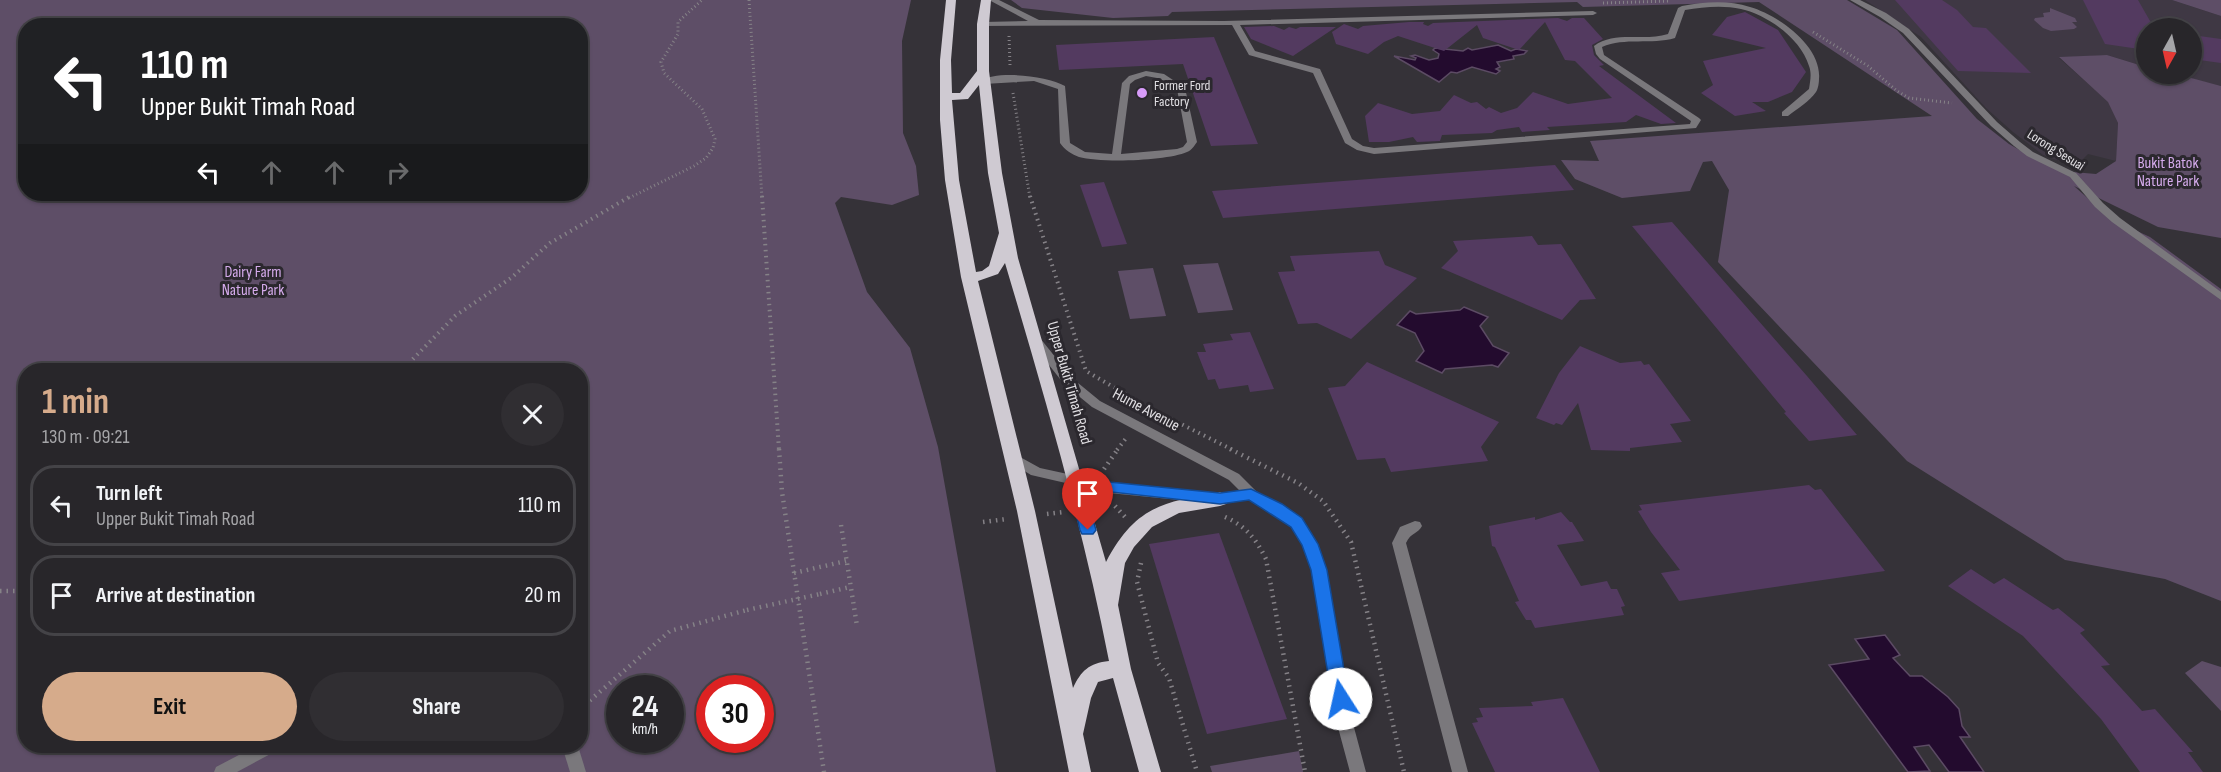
<!DOCTYPE html>
<meta charset="utf-8">
<style>
:root{--surface:#28262a;--page:#302e32;--text:#f1f3f6;--muted:#a5a5a8;--line:#444347;--accent:#d6ab8b}
body{margin:0;font-family:"Sofia Sans Condensed",sans-serif;background:var(--page);color:var(--text);height:100vh;display:flex;flex-direction:column;font-size:22px;white-space:nowrap}
*{box-sizing:border-box;margin:0}
p{font-size:20px;color:var(--muted)}
.icon{flex:none;width:33px;height:33px;fill:none;stroke:currentColor;stroke-width:2;stroke-linecap:round;stroke-linejoin:round}
.map{position:relative;flex:1;overflow:hidden}
.side{position:absolute;left:18px;top:363px;width:570px;height:390px;display:flex;flex-direction:column;background:var(--surface);border-radius:24px;box-shadow:0 2px 4px #0004,0 0 0 2px var(--line)}
.side>*{flex:none}
.hud{position:absolute;left:18px;top:18px;width:570px;height:183px;border-radius:24px;box-shadow:0 2px 4px #0004,0 0 0 2px var(--line);background:#202124;color:#fff;overflow:hidden}
.needle{width:39px;rotate:188deg}
.controls{position:absolute;left:2136px;top:18px;display:grid;gap:12px}
.controls a{display:grid;place-items:center;width:66px;height:66px;border-radius:50%;background:var(--surface);box-shadow:0 2px 4px #0004,0 0 0 2px var(--line);font-size:30px}
.speed{position:absolute;left:606px;top:675px;display:flex;gap:12px;font-size:30px;font-weight:700;text-align:center}
.speed>*{display:grid;place-content:center;width:78px;height:78px;border-radius:50%;background:var(--surface);box-shadow:0 2px 4px #0004,0 0 0 2px var(--line);line-height:1}
.speed small{font-size:15px;font-weight:400}
.speed .limit{border:9px solid #d22;background:#fff;color:#111}
.pin{position:absolute;display:grid;place-items:center;width:51px;height:51px;color:#fff;margin:-62px -26px;border-radius:50% 50% 50% 0;rotate:-45deg;box-shadow:0 0 6px #0007}
.pin .icon{rotate:45deg}
.me{position:absolute;width:66px;margin:-33px;rotate:350deg;stroke-linejoin:round;filter:drop-shadow(0 0 4px #0008)}
.turn{display:flex;align-items:center;gap:21px;height:126px;padding:0 24px;font-size:27px}
.turn .icon{width:78px;height:78px;stroke-width:2.5}
.turn b{display:block;font-size:42px;line-height:51px}
.lanes{display:flex;align-items:center;height:57px;padding:0 24px;background:#0003;justify-content:center;gap:30px;direction:ltr}
.lanes .off{opacity:.35}
.round{display:grid;place-items:center;flex:none;width:63px;height:63px;border-radius:32px;background:var(--page)}
.headline{display:flex;align-items:center;justify-content:space-between;height:102px;padding:0 24px}
h1{font-size:36px;font-weight:700;line-height:45px;color:var(--accent)}
.primary-button{display:flex;gap:12px;margin-top:auto;padding:12px 24px}
.primary-button a{flex:1;height:69px;border-radius:36px;background:var(--accent);color:#111;font-size:24px;font-weight:700;line-height:69px;text-align:center}
.primary-button a+a{background:var(--page);color:var(--text)}
ul{padding:0;list-style:none}
li{display:flex;align-items:center;gap:18px;height:81px;margin:0 12px 9px;padding:0 12px;border:3px solid var(--line);border-radius:24px}
li div{flex:1}
li b{display:block;font-size:22px}
li em{font-style:normal}
.map>svg:first-child{display:block}
.built{fill:#3f3844}
.green{fill:#5e4e67;fill-rule:evenodd}
.water{fill:#230b2e;stroke:#5c4b64;stroke-width:1.5}
.building{fill:#533a60}
.lines{fill:none;stroke-linecap:round;stroke-linejoin:round}
.path-far2{stroke:#858287;stroke-width:3;stroke-dasharray:1 3;stroke-linecap:butt}
.path-far1{stroke:#858287;stroke-width:4;stroke-dasharray:1.5 4.5;stroke-linecap:butt}
.path{stroke:#858287;stroke-width:4.5;stroke-dasharray:1.5 5;stroke-linecap:butt}
.service{fill:#7a787c;fill-rule:evenodd}
.minor{fill:#7a787c;fill-rule:evenodd}
.trunk{fill:#cfcad2;fill-rule:evenodd}
.path-bridge{stroke:#858287;stroke-width:4.5;stroke-dasharray:1.5 5;stroke-linecap:butt}
.route{fill:#1a73e8;stroke:#114b97;stroke-width:1.5}
.poi-dot{fill:#d79bf9;stroke:#2b282e;stroke-width:2}
.labels{text-anchor:middle;dominant-baseline:central;stroke-width:6;stroke-linejoin:round;paint-order:stroke}
.far-poi-label{font-size:14px;fill:#e1dfe3;stroke:#2b282e;text-anchor:start}
.far-street-label{font-size:14px;fill:#e1dfe3;stroke:#2b282e}
.park-label{font-size:16px;fill:#d5abec;stroke:#2b282e}
.street-label{font-size:16px;fill:#e1dfe3;stroke:#2b282e}
</style>
<div class="map">
<svg width="2221" height="772" viewBox="0 0 2221 772">
<rect width="100%" height="100%" fill="#353238"/>
<path class="built" d="M1865 0H2172L2221 16V86L2170 74H2192V28H2146V67L2107 55 2059 58 2109 102 2118 123 2116 161 2088 154 2079 163 2057 160 2043 155 2013 132 1986 108 1921 37Z"/>
<g class="green">
<path d="M0 0H911L902 41 903 133 916 166 919 195 892 205 841 197 835 203 867 292 910 348 938 447 996 772H0ZM26 26H580V194H26ZM26 370H580V746H26ZM620 688H670V740H620ZM710 688H760V740H710Z"/>
<path d="M1011 0H1847L1897 30 1977 119 2009 144 2037 160 2073 172 2096 174 2116 161 2118 123 2108 102 2059 57 2107 55 2146 67V74L2180 75 2221 86V238L2158 227 2074 186 2111 219 2150 237 2221 289V601L2165 579 2065 560 1907 461 1718 262 1729 190 1712 161 1703 162 1690 191 1622 198 1575 179 1561 160 1599 161 1590 141 1932 116 1759 2 1583 7 1577 2 1172 12 1168 16 1113 18 1022 8Z"/>
<path d="M2172 0H2221V16Z"/>
<path d="M2050 8 2075 18 2077 22H2072L2077 27 2074 29 2051 31 2043 28 2034 20 2035 18 2044 17 2043 13 2050 12Z"/>
<path d="M1218 263 1233 310 1198 313 1183 265Z"/>
<path d="M1153 268 1166 316 1130 319 1118 271Z"/>
<path d="M2202 661 2221 667V711L2185 673Z"/>
<path d="M1299 751 1303 772H1212L1210 766Z"/>
</g>
<g class="water">
<path d="M1498 45 1511 51 1516 49 1527 51 1524 54 1513 56 1514 59 1497 62 1500 67 1496 69 1500 71 1496 74 1472 67 1457 73 1451 72 1439 82 1394 56 1415 60 1416 58 1411 56 1415 55 1429 60 1438 58 1439 54 1433 50 1435 48 1463 51 1468 48 1472 50Z"/>
<path d="M1464 307 1488 317 1480 326 1493 346 1509 353 1498 367 1492 365 1445 369 1442 373 1416 361 1424 351 1415 333 1397 325 1410 311 1416 314 1460 310Z"/>
<path d="M1885 635 1900 655 1893 658 1910 676H1922L1948 697 1959 709 1962 726 1970 737H1960L1984 772H1949L1929 745 1914 747 1930 771 1908 772 1829 665 1869 659 1855 639Z"/>
</g>
<g class="building">
<path d="M1895 0H1942L1957 10 1973 27 1986 28 2031 73 1958 71Z"/>
<path d="M2083 0H2138L2154 28H2146V50L2105 44Z"/>
<path d="M1745 12 1778 30 1806 72 1792 92 1768 102H1752L1766 111 1735 116 1701 93 1713 85 1703 61 1766 48 1712 35 1727 17Z"/>
<path d="M1558 18 1567 21 1572 18H1584L1603 39 1592 45 1594 55 1604 65 1599 66 1676 123 1661 124 1636 115 1626 122 1547 127 1550 130 1522 132 1519 127 1497 130 1492 133 1442 135 1440 141 1417 142 1413 137 1389 142H1369L1365 116 1378 103 1412 114 1440 111 1454 95 1471 103 1477 102 1486 109 1489 107 1501 113 1517 108 1533 92 1568 104 1612 98 1575 61 1565 60 1545 22 1519 50 1483 38 1477 25 1444 51 1398 36 1384 42 1368 54 1336 44 1332 32 1344 24 1358 29 1363 26 1409 22H1424L1423 24 1428 26 1433 23Z"/>
<path d="M1274 26 1284 30 1289 27 1296 29 1300 27H1336L1293 56 1251 39 1244 27Z"/>
<path d="M2192 35 2221 39V63L2192 59Z"/>
<path d="M1214 37 1258 144 1211 146 1183 64 1059 70 1056 45Z"/>
<path d="M1555 165 1574 190 1223 218 1212 191Z"/>
<path d="M1104 182 1127 244 1102 247 1080 185Z"/>
<path d="M1672 222 1807 376 1857 435 1809 441 1784 413 1786 412 1632 226Z"/>
<path d="M1532 236 1538 245 1561 244 1596 299 1580 300 1562 320 1441 268 1458 251 1453 241Z"/>
<path d="M1379 251 1385 265 1417 278 1351 339 1317 323 1298 324 1278 272 1295 271 1290 256Z"/>
<path d="M1250 332 1274 389 1250 392 1248 385 1219 389 1215 379 1208 380 1197 352H1206L1203 344 1233 340 1230 334Z"/>
<path d="M1580 346 1620 363 1641 361 1644 365 1649 364 1691 421 1670 424 1682 442 1630 448V451L1591 450 1578 403 1562 425 1556 423 1554 425 1536 418 1559 373Z"/>
<path d="M1367 362 1499 422 1481 447 1488 461 1391 472 1385 458 1357 460 1328 388 1345 386Z"/>
<path d="M1809 485 1815 490 1821 489 1885 571 1679 601 1661 573 1680 570 1651 532 1638 511 1642 510 1639 505Z"/>
<path d="M1561 512 1570 522H1572L1584 541 1557 545 1581 586 1607 581 1611 589H1617L1625 606 1621 607 1624 615 1535 628 1531 620H1526L1515 602 1519 601 1495 547 1492 546 1489 526 1535 517V520Z"/>
<path d="M1219 533 1287 719 1207 734 1149 544Z"/>
<path d="M1971 569 1994 584 2004 578 2053 610 2058 608 2085 630 2080 633 2110 665 2101 666 2142 711 2155 709 2193 752H2188L2203 772H2140L2101 719 2023 636 1948 586Z"/>
<path d="M1563 698 1600 772H1495L1472 723 1478 722 1476 718 1483 717 1479 708 1533 706 1531 702Z"/>
</g>
<g class="lines">
<g class="path-far2">
<path d="M749 0 762 198"/>
<path d="M1603 3 1670 1"/>
<path d="M1813 32 1868 66 1897 91 1909 98 1952 103"/>
<path d="M1009 36 1010 65"/>
<path d="M1013 93 1030 198"/>
<path d="M629 198 694 166 706 158 713 148 715 139 702 109 664 73 661 62 678 34V22L702 0"/>
</g>
<g class="path-far1">
<path d="M762 196 779 450"/>
<path d="M1030 196 1086 371 1151 409 1233 450"/>
<path d="M408 370 411 361 455 316 511 278 550 243 631 196"/>
<path d="M1117 450 1127 437"/>
</g>
<g class="path">
<path d="M779 449 782 492 824 772"/>
<path d="M1230 449 1298 483 1323 501 1351 542 1404 772"/>
<path d="M1104 469 1118 449"/>
<path d="M1115 506 1126 518"/>
<path d="M1047 514 1064 512"/>
<path d="M1225 517C1246 526 1256 539 1266 559L1305 772"/>
<path d="M983 522 1007 519"/>
<path d="M841 525 857 626"/>
<path d="M1141 563 1137 582 1158 663 1169 678 1197 772"/>
<path d="M794 573 846 561"/>
<path d="M0 591H26"/>
<path d="M820 594 850 587"/>
<path d="M580 709 670 631 747 610"/>
</g>
<g class="service">
<path d="M989 0H999L1039 20 1224 21 1593 11 1597 13 1593 15 1240 25 1255 51 1320 69 1352 139 1363 146 1374 148 1690 124 1691 121 1600 59 1596 54 1594 46C1615 30 1644 42 1668 34L1678 8 1682 6C1704 2 1728 0 1750 7 1778 15 1822 46 1819 79 1819 83 1818 89 1816 92 1810 101 1797 109 1788 116H1782V112L1809 89C1810 82 1812 74 1809 66 1801 39 1768 15 1741 9 1723 5 1703 7 1685 10L1675 38C1651 45 1625 37 1602 47L1604 55 1699 118 1701 120 1696 128 1374 154 1357 150 1345 143 1313 73 1249 55 1232 25 980 26 979 24 983 22 1028 21Z"/>
<path d="M1146 71 1164 74 1185 88 1197 142C1194 146 1192 150 1187 152 1167 161 1100 163 1079 157 1071 154 1065 150 1060 143L1058 89 1034 81 984 84 980 81C997 70 1047 76 1065 86L1070 143 1085 152 1112 154 1122 83 1129 76ZM1146 76 1157 78 1177 89 1187 142 1183 147 1177 149 1121 154 1130 84 1135 80Z"/>
<path d="M1415 521 1420 522 1422 526C1418 534 1411 532 1406 543L1468 772H1452L1392 543 1400 527Z"/>
<path d="M256 746H278L276 751 237 772H214L216 767Z"/>
<path d="M562 746H578L586 772H570Z"/>
</g>
<g class="minor">
<path d="M1850 0H1860L1886 13 1909 29 1997 122 2020 142 2033 152 2076 173 2103 203 2120 218 2221 292V300L2112 222 2095 207 2070 177 2027 156 2014 146 1991 126 1903 33 1880 17Z"/>
<path d="M1036 337 1040 338 1072 378 1100 401 1239 474 1256 491 1301 519 1317 544 1326 570 1352 720 1366 772H1350L1336 720 1312 570 1304 545 1291 527 1249 499 1220 504 1109 493 1031 475 1008 461 1007 458 1008 455 1013 453 1040 468 1109 483 1220 494 1240 491 1229 480 1092 407 1064 384 1030 341Z"/>
</g>
<path class="trunk" d="M946 0H956L951 60 952 93H960L977 71V24L981 0H991L989 24V71L1002 173 1018 258 1106 562C1135 507 1162 502 1220 492L1226 494 1229 499 1226 504 1220 506 1179 513 1152 527 1134 547 1125 563 1118 605 1131 669 1161 772H1139L1113 678 1098 682 1091 698 1083 734 1091 772H1069L1017 511 961 277 945 180 940 120V60ZM979 85 988 173 999 233 989 266 982 271 976 272 959 180 952 100 968 99ZM1005 263C1044 394 1083 527 1109 661 1089 663 1081 671 1073 688L1035 511 978 281 998 274Z"/>
<path class="path-bridge" d="M747 610 820 594"/>
</g>
<path class="route" d="M1075 477 1109 482 1220 493 1251 489 1282 504 1302 518 1318 544 1327 570 1349 699 1347 704 1341 706 1334 704 1332 699 1311 570 1302 545 1291 527 1249 500 1220 504 1085 489 1096 530 1093 534H1082L1080 530 1068 482 1070 478Z"/>
<circle class="poi-dot" cx="1142" cy="93" r="6"/>
<g class="labels">
<g class="far-poi-label">
<text x="1154" y="85">Former Ford<tspan x="1154" dy="16">Factory</tspan></text>
</g>
<g class="far-street-label">
<text transform="translate(2056 150) rotate(32)">Lorong Sesuai</text>
</g>
<g class="park-label">
<text x="2168" y="163">Bukit Batok<tspan x="2168" dy="18">Nature Park</tspan></text>
<text x="253" y="272">Dairy Farm<tspan x="253" dy="18">Nature Park</tspan></text>
</g>
<g class="street-label">
<text transform="translate(1069 383) rotate(74)">Upper Bukit Timah Road</text>
<text transform="translate(1146 410) rotate(28)">Hume Avenue</text>
</g>
</g>
</svg>
<div class="controls">
<a><svg class="needle" viewBox="-14 -14 28 28"><path d="M0-13l5 13h-10z" fill="#e53935"/><path d="M0 13l5-13h-10z" fill="#a5a5a8"/></svg></a>
</div>
<div class="speed"><div>24<small>km/h</small></div><div class="limit">30</div></div>
<div class="pin" style="left:1088px;top:530px;background:#d93025"><svg class="icon" aria-label="arrive" viewBox="0 0 24 24"><path d="M6 21V4h12l-3 4 3 4H6"/></svg></div>
<svg class="me" style="left:1341px;top:699px" viewBox="-20 -20 40 40"><circle r="19" fill="#fff"/><path d="M0-13L10 11 0 6-10 11z" fill="#1a73e8"/></svg>
<div class="hud">
<div class="turn"><svg class="icon" aria-label="left" viewBox="0 0 24 24"><path d="M17 20v-9H6M10 6l-5 5 5 5"/></svg><div><b>110 m</b>Upper Bukit Timah Road</div></div>
<div class="lanes"><svg class="icon" aria-label="left" viewBox="0 0 24 24"><path d="M17 20v-9H6M10 6l-5 5 5 5"/></svg><svg class="icon off" aria-label="ahead" viewBox="0 0 24 24"><path d="M12 20V5M6 11l6-6 6 6"/></svg><svg class="icon off" aria-label="ahead" viewBox="0 0 24 24"><path d="M12 20V5M6 11l6-6 6 6"/></svg><svg class="icon off" aria-label="right" viewBox="0 0 24 24"><path d="M7 20v-9h11M14 6l5 5-5 5"/></svg></div>
</div>
<section class="side">
<div class="headline"><div><h1>1 min</h1><p>130 m · 09:21</p></div><a class="round"><svg class="icon" aria-label="close" viewBox="0 0 24 24"><path d="M6 6l12 12M18 6L6 18"/></svg></a></div>
<ul>
<li><svg class="icon" aria-label="left" viewBox="0 0 24 24"><path d="M17 20v-9H6M10 6l-5 5 5 5"/></svg><div><b>Turn left</b><p>Upper Bukit Timah Road</p></div><em>110 m</em></li>
<li><svg class="icon" aria-label="arrive" viewBox="0 0 24 24"><path d="M6 21V4h12l-3 4 3 4H6"/></svg><div><b>Arrive at destination</b></div><em>20 m</em></li>
</ul>
<div class="primary-button"><a>Exit</a><a>Share</a></div>
</section>
</div>
